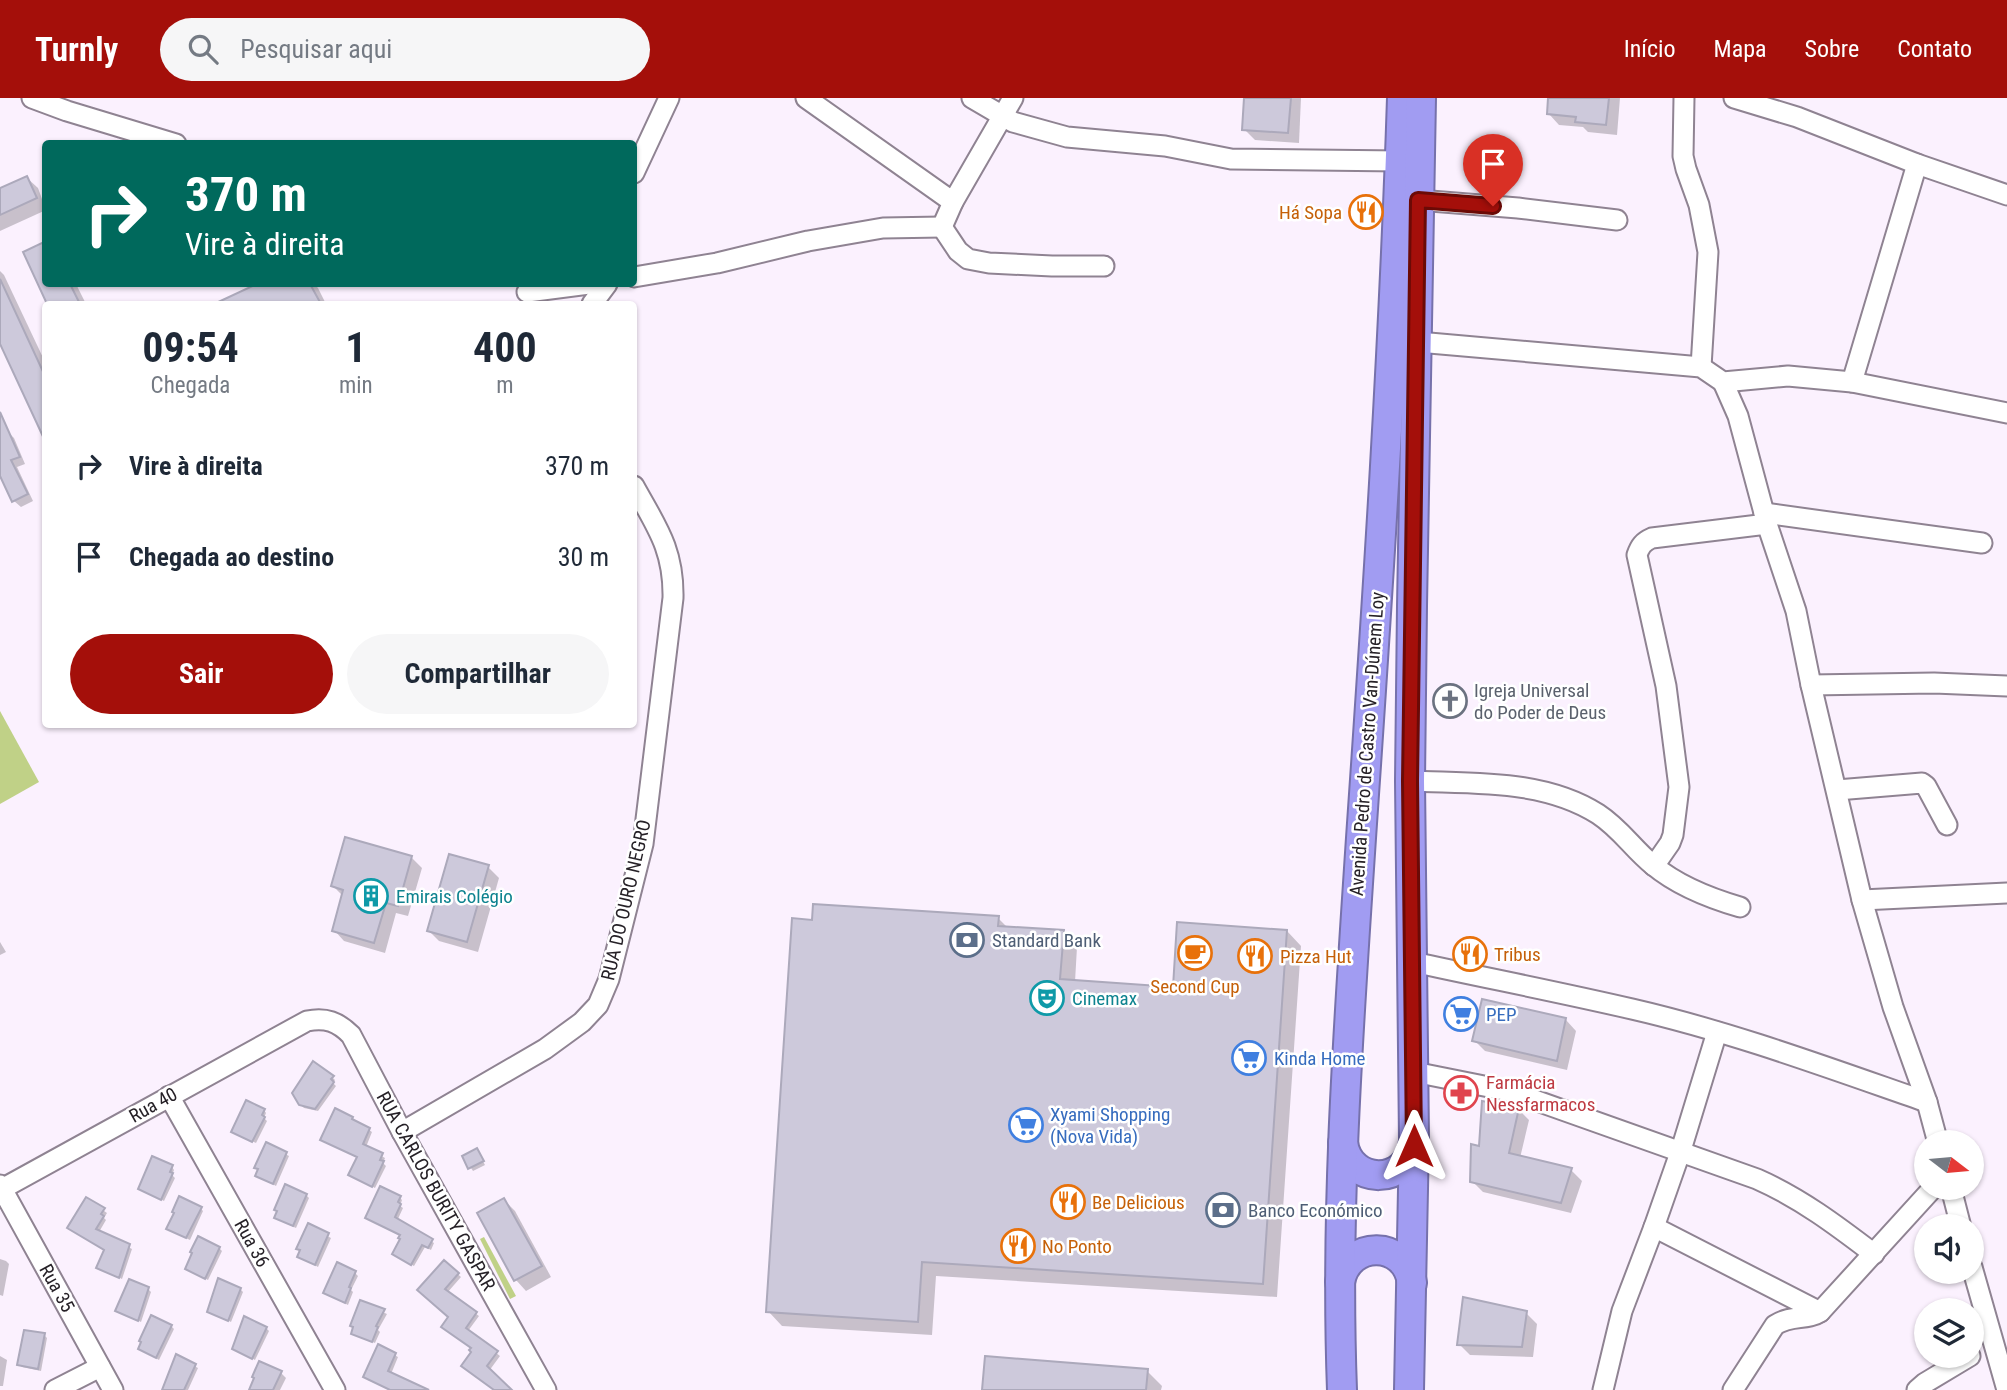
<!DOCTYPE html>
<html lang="pt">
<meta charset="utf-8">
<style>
:root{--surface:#fff;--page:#f6f6f7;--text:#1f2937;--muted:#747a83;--accent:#a40f0a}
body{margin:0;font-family:"Roboto Condensed",sans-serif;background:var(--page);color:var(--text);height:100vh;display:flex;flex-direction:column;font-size:26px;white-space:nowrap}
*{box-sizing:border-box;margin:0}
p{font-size:23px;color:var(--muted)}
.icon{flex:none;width:38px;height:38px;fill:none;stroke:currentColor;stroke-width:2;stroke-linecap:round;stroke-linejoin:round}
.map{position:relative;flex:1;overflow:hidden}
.sheet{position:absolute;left:42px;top:203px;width:595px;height:427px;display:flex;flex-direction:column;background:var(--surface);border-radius:7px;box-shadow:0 2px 5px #0004}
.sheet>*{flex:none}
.hud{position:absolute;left:42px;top:42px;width:595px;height:147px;border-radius:7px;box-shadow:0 2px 5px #0004;background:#00695c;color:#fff;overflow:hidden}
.needle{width:46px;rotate:106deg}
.buttons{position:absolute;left:1914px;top:1032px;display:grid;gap:14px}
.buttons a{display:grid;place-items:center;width:70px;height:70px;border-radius:50%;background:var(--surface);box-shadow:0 2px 5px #0004;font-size:35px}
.pin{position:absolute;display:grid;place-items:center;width:60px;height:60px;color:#fff;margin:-72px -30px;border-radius:50% 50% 50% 0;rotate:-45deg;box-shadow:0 0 7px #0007}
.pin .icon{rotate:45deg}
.me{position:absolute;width:77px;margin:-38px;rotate:0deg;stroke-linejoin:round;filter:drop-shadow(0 0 5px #0008)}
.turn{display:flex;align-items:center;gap:24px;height:147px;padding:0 28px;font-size:32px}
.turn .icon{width:91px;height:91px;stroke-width:2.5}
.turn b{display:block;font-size:49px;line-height:60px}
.eta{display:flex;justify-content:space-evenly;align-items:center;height:119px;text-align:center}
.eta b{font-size:42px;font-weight:700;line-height:49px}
.button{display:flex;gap:14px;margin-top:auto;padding:14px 28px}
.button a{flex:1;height:80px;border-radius:42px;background:var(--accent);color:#fff;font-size:28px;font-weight:700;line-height:80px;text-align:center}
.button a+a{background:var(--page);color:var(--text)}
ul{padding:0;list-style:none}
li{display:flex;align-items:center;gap:21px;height:91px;padding:0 28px}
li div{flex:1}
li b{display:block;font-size:26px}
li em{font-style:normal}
header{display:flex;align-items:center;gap:42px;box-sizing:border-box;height:98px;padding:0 35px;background:var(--accent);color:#fff}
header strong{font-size:33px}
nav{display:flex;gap:38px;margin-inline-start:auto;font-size:24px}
.search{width:490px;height:63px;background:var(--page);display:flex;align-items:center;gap:18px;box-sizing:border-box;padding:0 24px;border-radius:38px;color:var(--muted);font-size:26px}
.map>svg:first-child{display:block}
.green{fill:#c0d187}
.shadow{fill:#0003}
.building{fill:#cdc9db;stroke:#aca9bb;stroke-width:2}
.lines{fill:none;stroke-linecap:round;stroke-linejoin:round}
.minor-casing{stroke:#8f8392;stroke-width:23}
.highway-casing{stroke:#7671ab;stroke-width:32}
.minor{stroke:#fff;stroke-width:19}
.highway{stroke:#a19cf2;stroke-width:28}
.route-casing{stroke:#6b0a06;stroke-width:18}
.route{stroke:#a40f0a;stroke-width:12}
.labels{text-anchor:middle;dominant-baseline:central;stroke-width:5;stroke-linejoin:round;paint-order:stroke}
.food-label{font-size:19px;fill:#c56008;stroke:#fff;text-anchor:start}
.worship-label{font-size:19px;fill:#5b616d;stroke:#fff;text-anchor:start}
.street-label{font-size:19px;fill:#262127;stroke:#fff}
.culture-label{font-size:19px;fill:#0d838f;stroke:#fff;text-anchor:start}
.service-label{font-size:19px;fill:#4e5e75;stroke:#fff;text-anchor:start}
.shop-label{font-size:19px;fill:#366cbe;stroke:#fff;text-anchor:start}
.health-label{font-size:19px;fill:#be3a42;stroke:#fff;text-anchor:start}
</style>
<header>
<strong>Turnly</strong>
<div class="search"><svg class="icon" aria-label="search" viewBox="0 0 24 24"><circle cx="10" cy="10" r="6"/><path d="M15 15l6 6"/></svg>Pesquisar aqui</div>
<nav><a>Início</a><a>Mapa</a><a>Sobre</a><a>Contato</a></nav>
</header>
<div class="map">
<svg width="2007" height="1292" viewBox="0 0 2007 1292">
<rect width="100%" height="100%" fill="#fbf1fe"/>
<g class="green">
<path d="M0 613 39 684 0 706Z"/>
<path d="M484 1139 516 1198 510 1201 480 1141Z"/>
</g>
<g class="shadow">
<path d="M1246 0H1301L1299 45 1255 42 1244 31Z"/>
<path d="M1550 0H1620L1617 37 1588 34 1583 29 1559 27 1549 16Z"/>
<path d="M27 80 38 90 46 112 0 133V92Z"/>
<path d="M25 155 46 186H76L86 206H49Z"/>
<path d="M0 173 4 177 46 266V340L0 242Z"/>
<path d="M262 186H265L272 192 286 186H314L318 190 326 206H213L219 204 221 205Z"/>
<path d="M7 333 14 340 25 366 17 369 33 403 21 409 14 403 0 377V337Z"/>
<path d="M411 759 422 770 408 818 396 815 385 855 344 843 334 832 343 798 333 788Z"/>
<path d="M488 769 499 780 478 854 439 843 429 833Z"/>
<path d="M998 820 1009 831 1063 834 1077 849 1075 884 1174 891 1287 833 1301 848 1277 1199 936 1178 932 1237 782 1228 768 1213 814 823Z"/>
<path d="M0 844 6 854 0 857Z"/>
<path d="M1566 922 1576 933 1567 972 1485 953 1474 942Z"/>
<path d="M332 979 335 982 333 985 336 988 318 1013 304 1010 300 1006Z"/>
<path d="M1518 1011 1529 1022 1520 1060 1571 1072 1582 1083 1571 1115 1483 1094 1472 1083 1480 1050Z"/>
<path d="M264 1012 266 1015 264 1020 267 1023 256 1045 236 1036Z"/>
<path d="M352 1020 372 1034 366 1049 385 1060 383 1065 386 1068 375 1090 350 1077 358 1060 325 1044Z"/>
<path d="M267 1047 289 1058 276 1088 257 1077Z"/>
<path d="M477 1052 485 1067 473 1073 464 1059Z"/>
<path d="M172 1069 174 1072 172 1077 175 1080 164 1103 140 1091Z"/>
<path d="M306 1097 309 1100 296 1130 279 1122Z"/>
<path d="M400 1100 402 1102 400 1108 403 1110 397 1123 434 1145 431 1152 425 1149 414 1168 397 1159 402 1142 401 1137 370 1122Z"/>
<path d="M87 1101 107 1115 104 1120 106 1122 99 1134 132 1151 122 1181 98 1169 105 1152 72 1133Z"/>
<path d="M504 1102 515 1113 551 1179 526 1193 516 1182Z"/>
<path d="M200 1110 203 1113 190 1142 171 1133Z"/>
<path d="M308 1128 331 1140 318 1169 299 1158 301 1153 298 1150Z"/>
<path d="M219 1150 222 1153 208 1182 187 1171Z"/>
<path d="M0 1161 6 1163 9 1166 3 1198 0 1197Z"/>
<path d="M444 1164 461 1179 447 1195 479 1218 468 1233 500 1258 489 1273 510 1292H493L494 1291 472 1250 450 1219 420 1192Z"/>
<path d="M355 1175 358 1178 351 1192 353 1194 348 1207 325 1195Z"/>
<path d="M148 1191 151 1194 141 1224 117 1212Z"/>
<path d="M240 1191 243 1194 231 1224 209 1213Z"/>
<path d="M361 1204 387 1216 378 1232 380 1234 375 1245 356 1238 353 1235Z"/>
<path d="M1526 1215 1537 1226 1533 1259 1470 1257 1459 1246Z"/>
<path d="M171 1228 174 1231 159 1262 140 1251Z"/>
<path d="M266 1230 269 1233 255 1262 234 1251Z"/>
<path d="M44 1237 47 1240 41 1273 22 1269 19 1266Z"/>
<path d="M379 1249 398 1259 391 1276 425 1292H390L368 1282 365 1279Z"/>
<path d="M0 1258 7 1262 3 1288H0Z"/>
<path d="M177 1259 198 1270 188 1292H166Z"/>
<path d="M1147 1273 1162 1288 1161 1292H984Z"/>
<path d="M281 1275 286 1280 280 1292H251Z"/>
</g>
<g class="building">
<path d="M1244 0H1291L1288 35 1242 32Z"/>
<path d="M1548 0H1609L1606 27 1575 24 1576 19 1547 16Z"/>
<path d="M27 78 37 100 0 117V90Z"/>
<path d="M46 143V186H70L80 206H47L23 154Z"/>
<path d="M0 181 46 280V345L0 246Z"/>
<path d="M257 186H310L321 206H214Z"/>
<path d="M0 314 20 359 11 362 28 396 12 404 0 378Z"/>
<path d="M345 739 412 758 398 808 386 805 374 845 332 833 343 792 331 788Z"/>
<path d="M449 756 489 767 467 844 427 833Z"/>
<path d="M813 806 999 818 998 828 1064 832 1060 881 1173 889 1177 824 1287 832 1263 1186 922 1164 918 1224 766 1214 792 820 812 822Z"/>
<path d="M1482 901 1566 920 1557 963 1472 943Z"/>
<path d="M313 963 334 978 331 981 334 984 315 1011 299 1007 292 995Z"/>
<path d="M246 1002 265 1011 262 1017 265 1019 252 1044 231 1034Z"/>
<path d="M1482 1003 1519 1010 1509 1055 1572 1070 1561 1105 1470 1084 1471 1046 1479 1048Z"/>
<path d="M335 1010 353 1019 352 1021 370 1030 363 1046 383 1055 380 1062 384 1063 372 1089 348 1077 357 1059 320 1042Z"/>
<path d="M266 1044 287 1054 273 1086 255 1078 258 1071 254 1070Z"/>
<path d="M477 1050 484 1063 468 1071 462 1058Z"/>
<path d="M152 1058 173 1067 170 1074 173 1075 161 1102 138 1091Z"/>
<path d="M285 1086 307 1096 293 1128 274 1120 277 1113 274 1112Z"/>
<path d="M380 1088 401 1098 398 1104 401 1106 395 1119 433 1141 428 1150 422 1147 411 1167 392 1156 400 1141 398 1140 400 1137 365 1120Z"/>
<path d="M179 1098 202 1109 186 1140 166 1131 174 1115 172 1114Z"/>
<path d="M86 1099 105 1110 101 1116 104 1118 96 1131 130 1146 119 1180 96 1170 104 1152 67 1130Z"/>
<path d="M504 1100 542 1168 514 1183 477 1115Z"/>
<path d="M308 1125 329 1135 315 1167 297 1159 300 1152 296 1151Z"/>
<path d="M198 1138 220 1149 205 1181 185 1171 192 1155 190 1154Z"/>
<path d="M444 1162 459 1175 445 1191 477 1214 466 1230 498 1253 487 1268 512 1292H494L461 1268 471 1254 469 1252 471 1250 441 1229 448 1219 417 1192Z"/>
<path d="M337 1164 356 1173 349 1189 351 1190 345 1205 323 1195Z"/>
<path d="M218 1180 241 1190 228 1223 207 1214Z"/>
<path d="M129 1181 149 1189 138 1223 115 1213Z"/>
<path d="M1463 1199 1527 1213 1522 1249 1457 1247Z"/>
<path d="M360 1202 385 1211 376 1228 378 1229 372 1244 351 1236 353 1229 350 1228Z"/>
<path d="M151 1217 172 1227 156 1260 138 1251 141 1244 139 1243Z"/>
<path d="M244 1218 267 1229 252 1261 232 1251Z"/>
<path d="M24 1232 45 1235 38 1271 17 1267Z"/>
<path d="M378 1246 396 1255 388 1273 429 1292H390L363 1279Z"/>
<path d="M176 1256 196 1266 184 1292H162Z"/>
<path d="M985 1258 1148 1271 1146 1292H982Z"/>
<path d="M259 1263 282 1273 273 1292H249L254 1280 252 1279Z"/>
</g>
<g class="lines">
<g class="minor-casing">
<g id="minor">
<path d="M32 0 67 13 176 46"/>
<path d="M806 0 953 104"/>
<path d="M972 0 1013 24 1067 39 1165 48 1231 61 1400 63"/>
<path d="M1684 0 1683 58 1686 71 1699 107 1708 154 1701 269"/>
<path d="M1734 0 1797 19 1917 66 2007 97"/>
<path d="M634 75 669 0"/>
<path d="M1418 102 1518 110 1617 122"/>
<path d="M942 129 958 153 968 161 989 165 1052 168H1104"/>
<path d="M942 129 953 104 1013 0"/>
<path d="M634 179 717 165 808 143 883 130 942 129"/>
<path d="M527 194 589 186"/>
<path d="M592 206 607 186"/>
<path d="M1418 244 1701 269 1723 284 1788 278 1852 284 2007 315"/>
<path d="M1723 284 1738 318 1767 426 1796 513 1811 587 1862 802 1893 909 1927 1004 1938 1045"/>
<path d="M1852 284 1917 66"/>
<path d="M1764 415 1982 445"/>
<path d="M1811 587 1934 585 2007 588"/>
<path d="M1410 683C1473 686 1543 681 1598 716 1621 731 1633 751 1653 767 1678 788 1709 800 1740 809"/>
<path d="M1837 692 1922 685 1926 688 1947 727"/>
<path d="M1654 768 1670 745 1673 737 1679 689 1666 588 1637 457C1640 448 1643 444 1652 440L1767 426"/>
<path d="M1862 802 2007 795"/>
<path d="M1413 864C1486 880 1559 894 1632 911 1732 934 1829 970 1927 1004"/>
<path d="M1414 974 1509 993 1757 1081C1800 1100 1836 1127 1874 1156"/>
<path d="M169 998 335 1292"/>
<path d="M402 1034 545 951 582 924 598 907 609 881 643 746 673 500C674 451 656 428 634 388"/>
<path d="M0 1087 113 1292"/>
<path d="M1951 1090 1961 1129"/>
<path d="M0 1092 307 923C326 919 338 924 351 937L402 1034 546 1292"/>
<path d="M1654 1129 1820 1214"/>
<path d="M1972 1169 2007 1292"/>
<path d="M55 1292 100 1269"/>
<path d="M1603 1292 1622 1213 1654 1129 1681 1052 1717 934"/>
<path d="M1733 1292 1775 1227C1793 1216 1806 1223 1820 1214L1933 1090"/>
<path d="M1917 1292 1925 1285 1970 1258"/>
</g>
</g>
<g class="highway-casing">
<g id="highway">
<path d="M1343 1045C1350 1088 1408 1088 1414 1044"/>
<path d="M1340 1184C1348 1141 1406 1142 1412 1185"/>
<path d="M1342 1292C1335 1108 1349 924 1361 740 1378 494 1394 247 1402 0"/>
<path d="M1409 1292 1414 1041 1410 683 1412 508 1421 0"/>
</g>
</g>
<use href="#minor" class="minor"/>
<use href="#highway" class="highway"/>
</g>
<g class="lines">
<g class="route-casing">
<path id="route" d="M1414 1048 1410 683 1418 102 1493 108"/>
</g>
<use href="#route" class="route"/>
</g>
<defs>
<g id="restaurant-ring" transform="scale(1.75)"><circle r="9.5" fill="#fff" stroke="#e8710a" stroke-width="1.5"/><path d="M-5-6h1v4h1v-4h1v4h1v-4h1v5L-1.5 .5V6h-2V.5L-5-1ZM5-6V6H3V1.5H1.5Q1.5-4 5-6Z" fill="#e8710a"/></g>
<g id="church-ring" transform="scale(1.75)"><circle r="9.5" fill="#fff" stroke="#6b7280" stroke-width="1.5"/><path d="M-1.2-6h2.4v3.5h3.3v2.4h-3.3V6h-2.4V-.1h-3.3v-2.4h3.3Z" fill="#6b7280"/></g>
<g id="building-ring" transform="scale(1.75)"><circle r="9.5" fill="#fff" stroke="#0f9aa8" stroke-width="1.5"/><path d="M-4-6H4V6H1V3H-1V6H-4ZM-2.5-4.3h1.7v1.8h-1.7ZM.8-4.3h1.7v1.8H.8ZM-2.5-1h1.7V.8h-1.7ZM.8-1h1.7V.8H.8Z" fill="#0f9aa8"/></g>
<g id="bank-ring" transform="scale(1.75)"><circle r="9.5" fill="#fff" stroke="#5c6f8a" stroke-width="1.5"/><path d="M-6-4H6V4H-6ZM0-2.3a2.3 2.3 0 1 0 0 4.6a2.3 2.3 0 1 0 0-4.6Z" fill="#5c6f8a"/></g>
<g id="cafe-ring" transform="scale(1.75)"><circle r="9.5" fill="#fff" stroke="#e8710a" stroke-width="1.5"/><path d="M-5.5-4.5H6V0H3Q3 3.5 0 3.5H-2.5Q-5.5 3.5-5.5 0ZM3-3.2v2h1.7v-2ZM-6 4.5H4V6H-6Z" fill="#e8710a"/></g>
<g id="theatre-ring" transform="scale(1.75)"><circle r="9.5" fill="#fff" stroke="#0f9aa8" stroke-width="1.5"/><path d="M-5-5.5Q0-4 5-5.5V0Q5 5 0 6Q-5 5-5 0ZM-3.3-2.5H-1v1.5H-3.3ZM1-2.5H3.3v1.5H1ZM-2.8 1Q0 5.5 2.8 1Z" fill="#0f9aa8"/></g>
<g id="supermarket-ring" transform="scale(1.75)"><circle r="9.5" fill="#fff" stroke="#3f7fe0" stroke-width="1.5"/><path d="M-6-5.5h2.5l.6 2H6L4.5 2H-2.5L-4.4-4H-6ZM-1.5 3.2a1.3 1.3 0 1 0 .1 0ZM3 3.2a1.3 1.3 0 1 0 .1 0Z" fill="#3f7fe0"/></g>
<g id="pharmacy-ring" transform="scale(1.75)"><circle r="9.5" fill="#fff" stroke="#e0444e" stroke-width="1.5"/><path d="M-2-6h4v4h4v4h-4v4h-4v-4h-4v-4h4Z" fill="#e0444e"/></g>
</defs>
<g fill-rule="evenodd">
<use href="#restaurant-ring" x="1366" y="114"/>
<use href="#church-ring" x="1450" y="603"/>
<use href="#building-ring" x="371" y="798"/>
<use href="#bank-ring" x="967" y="842"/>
<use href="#cafe-ring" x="1195" y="855"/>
<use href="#restaurant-ring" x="1470" y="856"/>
<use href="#restaurant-ring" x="1255" y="858"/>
<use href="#theatre-ring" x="1047" y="900"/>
<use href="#supermarket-ring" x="1461" y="916"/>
<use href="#supermarket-ring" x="1249" y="960"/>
<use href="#pharmacy-ring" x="1461" y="995"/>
<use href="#supermarket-ring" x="1026" y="1027"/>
<use href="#restaurant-ring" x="1068" y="1104"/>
<use href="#bank-ring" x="1223" y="1112"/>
<use href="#restaurant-ring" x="1018" y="1148"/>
</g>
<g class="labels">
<g class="food-label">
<text x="1342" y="114" text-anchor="end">Há Sopa</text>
<text x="1494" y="856">Tribus</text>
<text x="1280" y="858">Pizza Hut</text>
<text x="1195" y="888" text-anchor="middle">Second Cup</text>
<text x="1092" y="1104">Be Delicious</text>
<text x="1042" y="1148">No Ponto</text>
</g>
<g class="worship-label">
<text x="1474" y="592">Igreja Universal<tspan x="1474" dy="22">do Poder de Deus</tspan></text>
</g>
<g class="street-label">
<text transform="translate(1367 646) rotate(-86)">Avenida Pedro de Castro Van-Dúnem Loy</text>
<text transform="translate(626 802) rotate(-77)">RUA DO OURO NEGRO</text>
<text transform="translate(153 1007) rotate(-29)">Rua 40</text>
<text transform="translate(436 1093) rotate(61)">RUA CARLOS BURITY GASPAR</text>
<text transform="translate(252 1145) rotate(61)">Rua 36</text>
<text transform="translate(57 1190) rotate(61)">Rua 35</text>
</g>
<g class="culture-label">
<text x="396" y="798">Emirais Colégio</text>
<text x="1072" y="900">Cinemax</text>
</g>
<g class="service-label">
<text x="992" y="842">Standard Bank</text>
<text x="1248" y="1112">Banco Económico</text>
</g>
<g class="shop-label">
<text x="1486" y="916">PEP</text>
<text x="1274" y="960">Kinda Home</text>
<text x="1050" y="1016">Xyami Shopping<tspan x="1050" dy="22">(Nova Vida)</tspan></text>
</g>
<g class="health-label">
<text x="1486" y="984">Farmácia<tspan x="1486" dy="22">Nessfarmacos</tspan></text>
</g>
</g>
</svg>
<div class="buttons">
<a><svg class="needle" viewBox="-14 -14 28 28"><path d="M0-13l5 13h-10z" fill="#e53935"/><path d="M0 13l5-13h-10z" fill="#747a83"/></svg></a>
<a><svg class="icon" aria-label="sound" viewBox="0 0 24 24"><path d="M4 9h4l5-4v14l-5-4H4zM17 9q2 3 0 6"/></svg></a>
<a><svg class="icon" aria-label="layers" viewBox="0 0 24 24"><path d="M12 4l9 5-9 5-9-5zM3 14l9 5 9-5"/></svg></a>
</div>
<div class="pin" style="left:1493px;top:108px;background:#d93025"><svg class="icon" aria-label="arrive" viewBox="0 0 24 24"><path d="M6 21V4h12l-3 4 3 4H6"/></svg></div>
<svg class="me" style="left:1414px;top:1048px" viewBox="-20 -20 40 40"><path d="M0-17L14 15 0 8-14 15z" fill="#a40f0a" stroke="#fff" stroke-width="4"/></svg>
<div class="hud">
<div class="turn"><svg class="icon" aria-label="right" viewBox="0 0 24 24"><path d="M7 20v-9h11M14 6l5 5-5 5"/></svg><div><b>370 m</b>Vire à direita</div></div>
</div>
<section class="sheet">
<div class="eta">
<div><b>09:54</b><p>Chegada</p></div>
<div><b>1</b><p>min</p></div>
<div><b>400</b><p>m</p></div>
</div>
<ul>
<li><svg class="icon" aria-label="right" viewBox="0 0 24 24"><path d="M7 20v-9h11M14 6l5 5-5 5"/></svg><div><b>Vire à direita</b></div><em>370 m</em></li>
<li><svg class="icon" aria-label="arrive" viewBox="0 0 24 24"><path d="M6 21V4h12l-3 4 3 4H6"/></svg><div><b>Chegada ao destino</b></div><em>30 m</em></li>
</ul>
<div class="button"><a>Sair</a><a>Compartilhar</a></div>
</section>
</div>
